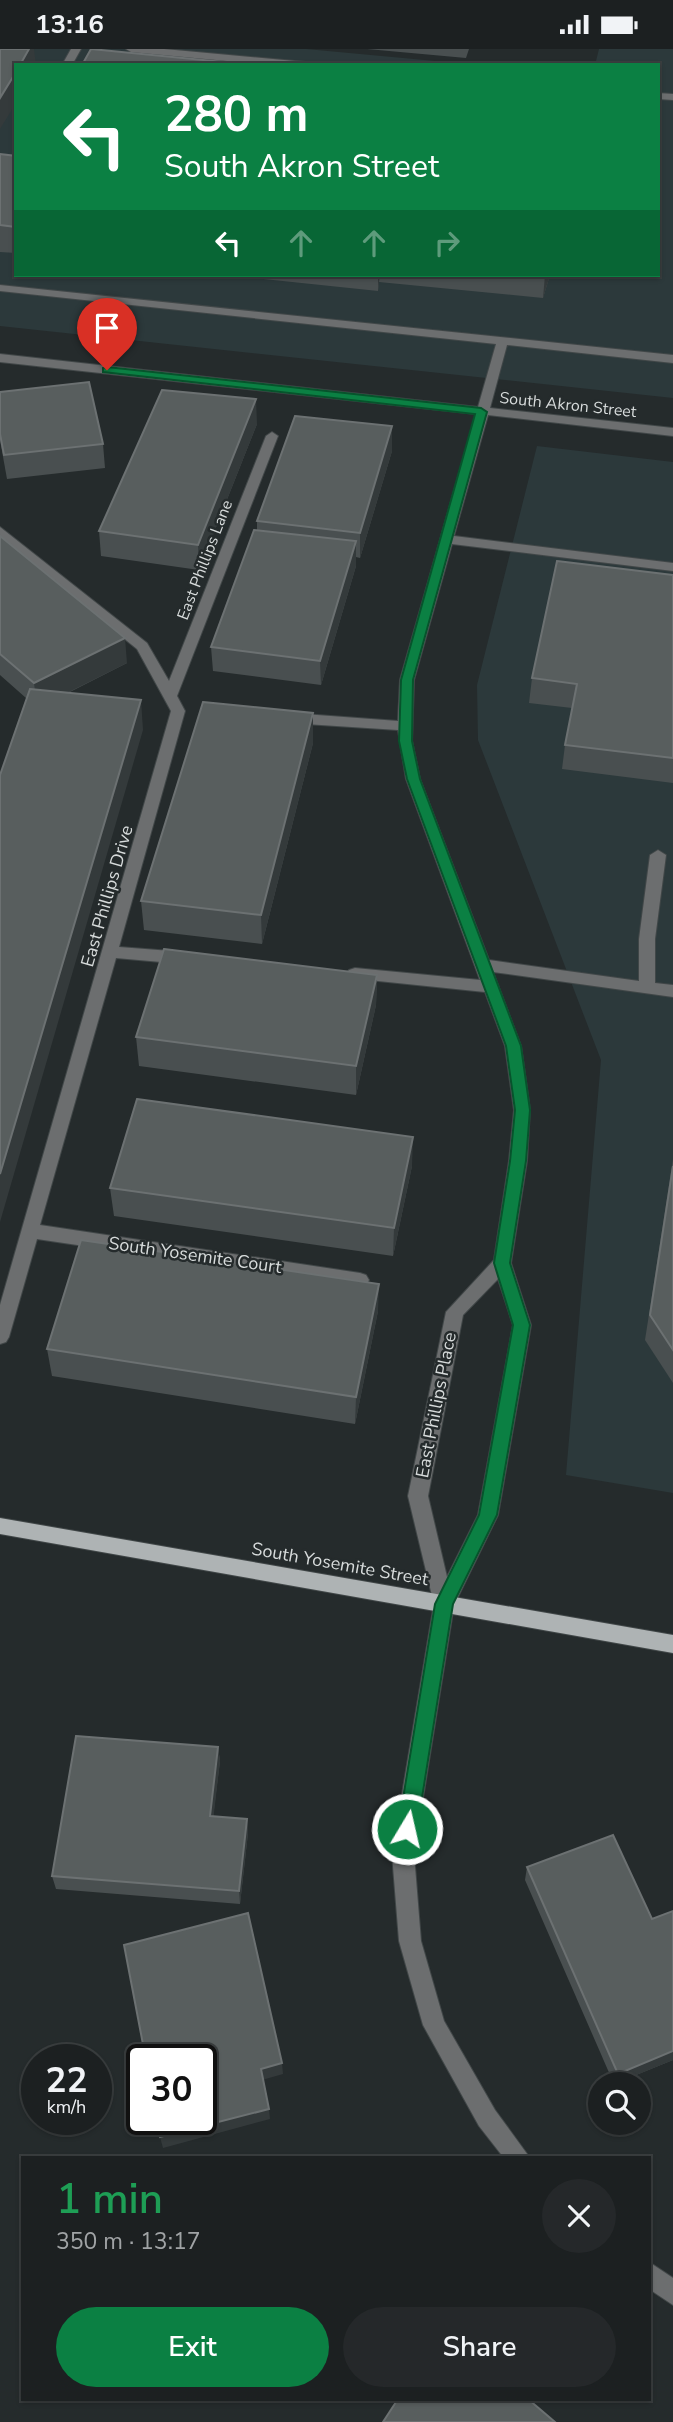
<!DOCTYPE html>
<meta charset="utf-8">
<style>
:root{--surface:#1c2021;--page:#25282a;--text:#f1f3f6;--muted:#a0a3a5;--line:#3a3e3f;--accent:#0b8043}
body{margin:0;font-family:"Nunito Sans",sans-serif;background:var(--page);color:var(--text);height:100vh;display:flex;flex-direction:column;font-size:26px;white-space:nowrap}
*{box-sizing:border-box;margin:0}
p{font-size:23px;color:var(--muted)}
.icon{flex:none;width:38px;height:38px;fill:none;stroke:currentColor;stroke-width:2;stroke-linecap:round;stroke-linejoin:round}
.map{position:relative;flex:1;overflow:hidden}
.panel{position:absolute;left:21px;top:2107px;width:630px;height:245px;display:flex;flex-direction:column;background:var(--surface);border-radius:0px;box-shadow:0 2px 5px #0004,0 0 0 2px var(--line)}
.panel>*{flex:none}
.banner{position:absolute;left:14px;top:14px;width:646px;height:214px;border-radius:0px;box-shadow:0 2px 5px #0004,0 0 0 2px var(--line);background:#0b8043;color:#fff;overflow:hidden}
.controls{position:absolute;left:588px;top:2023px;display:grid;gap:14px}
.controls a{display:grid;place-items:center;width:63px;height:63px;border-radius:50%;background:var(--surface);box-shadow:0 2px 5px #0004,0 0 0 2px var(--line);font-size:35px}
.speed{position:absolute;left:21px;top:1995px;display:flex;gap:14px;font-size:35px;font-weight:700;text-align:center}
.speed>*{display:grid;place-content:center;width:91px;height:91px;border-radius:50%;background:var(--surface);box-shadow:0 2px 5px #0004,0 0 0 2px var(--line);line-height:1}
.speed small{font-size:18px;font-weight:400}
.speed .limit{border:4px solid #111;border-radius:10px;background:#fff;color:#111}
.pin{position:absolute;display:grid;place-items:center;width:60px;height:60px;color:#fff;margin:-72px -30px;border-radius:50% 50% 50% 0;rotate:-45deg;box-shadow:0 0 7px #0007}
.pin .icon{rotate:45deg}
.me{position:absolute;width:77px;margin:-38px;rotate:9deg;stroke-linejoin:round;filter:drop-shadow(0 0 5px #0008)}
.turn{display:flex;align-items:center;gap:24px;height:147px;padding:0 35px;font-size:32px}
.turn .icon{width:91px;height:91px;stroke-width:2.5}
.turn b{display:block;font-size:49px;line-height:60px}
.lanes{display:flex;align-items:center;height:66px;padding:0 35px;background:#0003;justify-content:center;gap:35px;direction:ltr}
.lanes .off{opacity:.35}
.round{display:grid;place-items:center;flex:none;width:74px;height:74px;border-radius:37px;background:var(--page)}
.head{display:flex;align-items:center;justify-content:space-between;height:119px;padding:0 35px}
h1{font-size:42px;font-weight:600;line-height:52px;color:#1e9e55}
.cta{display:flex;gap:14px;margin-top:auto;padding:14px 35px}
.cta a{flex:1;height:80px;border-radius:42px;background:var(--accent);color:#fff;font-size:28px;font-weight:600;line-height:80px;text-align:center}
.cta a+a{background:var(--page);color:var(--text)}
.status{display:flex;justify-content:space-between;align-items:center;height:49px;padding:0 35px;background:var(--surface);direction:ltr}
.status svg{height:19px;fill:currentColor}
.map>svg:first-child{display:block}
.built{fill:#2c393b}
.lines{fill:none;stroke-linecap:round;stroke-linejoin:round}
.minor-casing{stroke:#414748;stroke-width:2}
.major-casing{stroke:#414748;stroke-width:2}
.minor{fill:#6c6e6f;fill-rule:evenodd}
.major{fill:#aeb3b4;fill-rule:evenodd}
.wall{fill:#494f50}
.shaded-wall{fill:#343a3b}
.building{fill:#585e5e;stroke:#6c7172;stroke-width:2}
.route{fill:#0b8043;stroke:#07532c;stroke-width:2}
.labels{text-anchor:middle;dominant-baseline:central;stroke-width:5;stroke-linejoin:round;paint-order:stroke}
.far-street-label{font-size:16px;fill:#d7dbdb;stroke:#252b2c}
.street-label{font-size:18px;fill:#d7dbdb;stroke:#252b2c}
</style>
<div class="status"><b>13:16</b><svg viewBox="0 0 49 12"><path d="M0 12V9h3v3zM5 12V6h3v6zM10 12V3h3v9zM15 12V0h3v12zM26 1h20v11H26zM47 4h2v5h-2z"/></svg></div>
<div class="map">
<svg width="673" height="2373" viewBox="0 0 673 2373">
<rect width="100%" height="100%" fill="#252b2c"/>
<g class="built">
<path d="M0 0H306L478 16H16V226H658V16H595L599 0H673V349L0 277Z"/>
<path d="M537 397 673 413V1444L566 1426 601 1011 478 691 477 636Z"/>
</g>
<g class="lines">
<g class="minor-casing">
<g id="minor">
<path d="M71 0H81L72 16H62Z"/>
<path d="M126 0H164L306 13 311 16H270L131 3Z"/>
<path d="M658 44 673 45V51L658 50Z"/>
<path d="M0 236 673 306V314L507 296 490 359 673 379V387L488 366 454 487 673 514V522L452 495 414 631 412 692 420 730 489 911 639 932V890L650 806 658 801 666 806 655 890V934L673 936V948L493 923 521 997 530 1061 527 1112 511 1214 531 1276 498 1466 454 1556 414 1805 421 1892 444 1972 495 2061 530 2109H504L479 2077 423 1976 399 1892 392 1805 434 1555 408 1447 446 1263 494 1211 509 1112 514 1061 505 997 485 943 349 929 347 925 349 921 355 919 480 931 406 730 398 681 290 674 283 669 290 664 398 672 400 631 476 365 0 313V305L478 358 496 295 0 242ZM498 1230 513 1276 478 1466 447 1528 428 1447 463 1266Z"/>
<path d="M272 383 278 387 177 647 185 662 119 898 184 903 192 909 184 915 116 909 40 1176 360 1224 366 1226 369 1231 366 1236 360 1238 37 1190 9 1288 6 1293 0 1295V1256L171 662 137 600 0 489V478L147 594 169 632 266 387Z"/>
<path d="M649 2213 673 2229V2256L649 2240Z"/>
</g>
</g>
<g class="major-casing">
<path id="major" d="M0 1469 673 1586V1604L0 1485Z"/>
</g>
<use href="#minor" class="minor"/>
<use href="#major" class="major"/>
</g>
<g class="wall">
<path d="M367 0H469L466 9Z"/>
<path d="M0 105 16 107V204L0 203Z"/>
<path d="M225 226H550L543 249 379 233 378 242Z"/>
<path d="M0 343 103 395 105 419 7 430 0 391Z"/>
<path d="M257 375 199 521 101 507 99 482Z"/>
<path d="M392 402 360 509 356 508V517L321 636 213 622 211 598 257 481V472Z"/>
<path d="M0 487 127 614 68 644 143 681 26 649 0 626Z"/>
<path d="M673 526V734L562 720 565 696 572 659 529 654 532 629Z"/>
<path d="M313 664V694L262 895 144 881 141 852Z"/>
<path d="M377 926 376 956 356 1046 139 1017 136 988Z"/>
<path d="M673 1110V1334L645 1291Z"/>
<path d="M412 1117 393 1207 114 1167 110 1139Z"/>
<path d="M378 1262 355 1375 52 1327 47 1300Z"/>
<path d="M218 1698 220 1712 213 1768 247 1770 248 1784 240 1855 56 1840 52 1827Z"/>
<path d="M527 1818 673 2011 614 2035 525 1831Z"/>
</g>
<g class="shaded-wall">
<path d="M29 0H34L36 16H20Z"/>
<path d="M16 23V54L0 80V49Z"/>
<path d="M378 226H380L379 233 378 242Z"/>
<path d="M545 226H550L543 249Z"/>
<path d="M256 350 257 375 199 521 198 496Z"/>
<path d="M392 377V402L360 509V484Z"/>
<path d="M356 492V517L321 636 320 612Z"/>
<path d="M125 589 127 614 37 659 34 634Z"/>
<path d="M141 651 143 681 0 1173V1125Z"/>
<path d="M313 664V694L262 895 261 866Z"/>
<path d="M377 926 376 956 356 1046V1017Z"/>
<path d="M413 1088 412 1117 393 1207 394 1179Z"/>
<path d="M379 1235 378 1262 355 1375 356 1348Z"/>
<path d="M218 1698 220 1712 212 1781 210 1767Z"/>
<path d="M247 1770 248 1784 240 1855 239 1842Z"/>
<path d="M673 2002V2011L614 2035 618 2025Z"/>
<path d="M282 2014 283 2025 262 2031 261 2020Z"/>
<path d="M269 2060 270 2070 163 2099 160 2088Z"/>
</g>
<g class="building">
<path d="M0 0H29L20 16H16V23L0 49Z"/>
<path d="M91 0 254 16H82Z"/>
<path d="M0 105 16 107V178L0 176Z"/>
<path d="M89 333 103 395 4 406 0 385V343Z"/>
<path d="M162 341 256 350 198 496 99 482Z"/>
<path d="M295 367 392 377 360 484 257 472Z"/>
<path d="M254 481 356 492 320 612 211 598Z"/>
<path d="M0 487 125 589 34 634 0 605Z"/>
<path d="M557 512 673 526V709L565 696 577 635 532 629Z"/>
<path d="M30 640 141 651 0 1125V726Z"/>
<path d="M203 653 313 664 261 866 141 852Z"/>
<path d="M164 900 377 926 356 1017 136 988Z"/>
<path d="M137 1050 413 1088 394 1179 110 1139Z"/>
<path d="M673 1117V1301L650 1266Z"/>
<path d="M81 1191 379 1235 356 1348 47 1300Z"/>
<path d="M76 1687 218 1698 210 1767 247 1770 239 1842 52 1827Z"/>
<path d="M613 1786 652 1870 673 1862V2002L618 2025 527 1818Z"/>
<path d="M248 1864 282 2014 261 2020 269 2060 160 2088 157 2070H201V2011H146L124 1896Z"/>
<path d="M398 2350H528L555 2373H383Z"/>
</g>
<path class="route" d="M107 318 481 359 487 363 413 631 412 692 420 730 521 997 530 1061 526 1112 510 1214 530 1276 497 1466 453 1555 417 1780 414 1787 407 1789 400 1787 398 1780 435 1555 479 1466 513 1276 494 1214 510 1112 515 1061 506 997 407 730 399 692 401 631 475 365 103 323V319Z"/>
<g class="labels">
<g class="far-street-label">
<text transform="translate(568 356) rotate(6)">South Akron Street</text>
<text transform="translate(205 511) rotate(-69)">East Phillips Lane</text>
</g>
<g class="street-label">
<text transform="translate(107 847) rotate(-74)">East Phillips Drive</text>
<text transform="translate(195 1206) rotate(8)">South Yosemite Court</text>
<text transform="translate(436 1356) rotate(-79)">East Phillips Place</text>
<text transform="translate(340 1515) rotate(10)">South Yosemite Street</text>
</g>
</g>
</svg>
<div class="controls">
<a><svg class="icon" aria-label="search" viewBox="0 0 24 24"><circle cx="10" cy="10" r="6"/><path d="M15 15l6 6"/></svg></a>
</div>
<div class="speed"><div>22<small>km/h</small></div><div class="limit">30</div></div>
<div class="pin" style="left:107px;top:321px;background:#d93025"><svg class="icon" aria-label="arrive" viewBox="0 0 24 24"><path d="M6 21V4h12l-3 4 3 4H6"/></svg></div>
<svg class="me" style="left:407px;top:1780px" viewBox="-20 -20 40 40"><circle r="17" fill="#0b8043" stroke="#fff" stroke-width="3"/><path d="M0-11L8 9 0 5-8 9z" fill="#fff"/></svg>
<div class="banner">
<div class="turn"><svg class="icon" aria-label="left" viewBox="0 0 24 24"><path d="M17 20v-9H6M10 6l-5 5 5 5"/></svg><div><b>280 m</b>South Akron Street</div></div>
<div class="lanes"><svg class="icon" aria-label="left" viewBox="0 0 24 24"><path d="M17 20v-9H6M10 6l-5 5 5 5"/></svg><svg class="icon off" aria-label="ahead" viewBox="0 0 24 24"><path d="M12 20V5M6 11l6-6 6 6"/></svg><svg class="icon off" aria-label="ahead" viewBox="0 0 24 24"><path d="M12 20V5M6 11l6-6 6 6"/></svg><svg class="icon off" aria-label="right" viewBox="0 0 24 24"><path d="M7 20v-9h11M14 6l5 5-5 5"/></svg></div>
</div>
<section class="panel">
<div class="head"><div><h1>1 min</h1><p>350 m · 13:17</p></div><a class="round"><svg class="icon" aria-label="close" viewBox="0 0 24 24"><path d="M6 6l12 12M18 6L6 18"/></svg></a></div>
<div class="cta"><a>Exit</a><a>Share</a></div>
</section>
</div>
